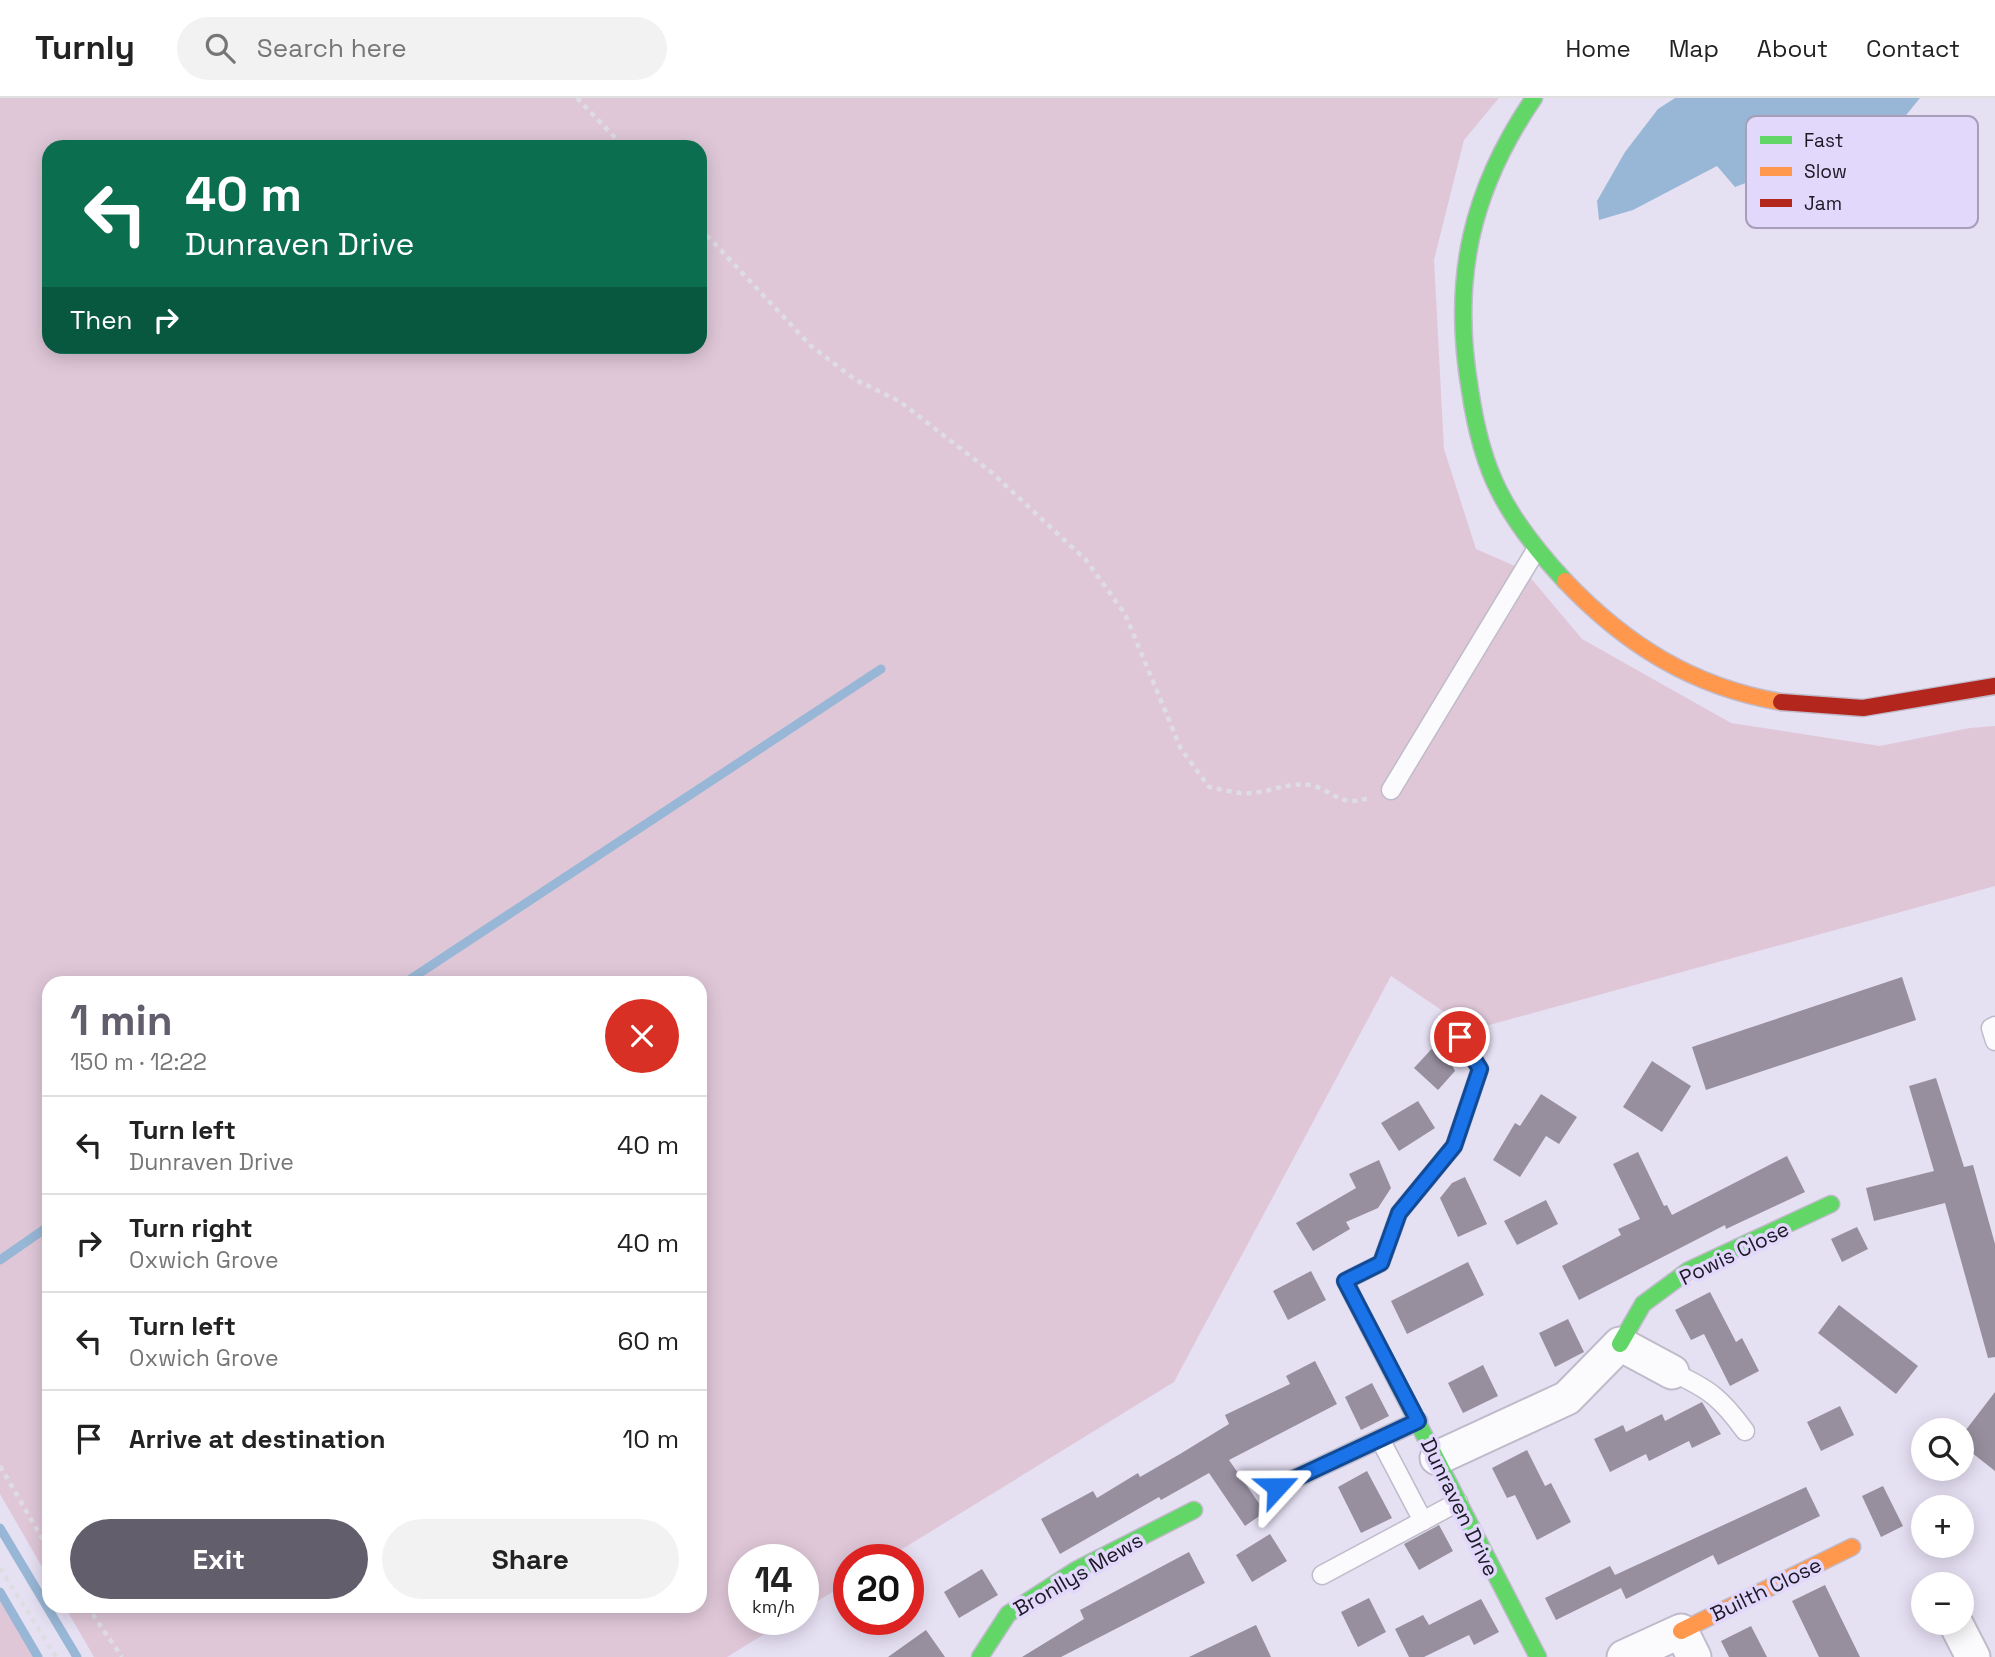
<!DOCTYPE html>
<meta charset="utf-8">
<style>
:root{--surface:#fff;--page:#f2f2f2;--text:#222;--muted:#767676;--line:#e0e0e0;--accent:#635e6c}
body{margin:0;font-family:"Space Grotesk",sans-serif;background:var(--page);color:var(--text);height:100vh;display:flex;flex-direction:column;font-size:26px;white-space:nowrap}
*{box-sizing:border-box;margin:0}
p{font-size:23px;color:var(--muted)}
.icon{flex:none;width:38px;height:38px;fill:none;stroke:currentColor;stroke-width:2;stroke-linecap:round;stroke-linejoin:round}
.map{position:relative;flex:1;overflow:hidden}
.sheet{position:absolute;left:42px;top:878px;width:665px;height:637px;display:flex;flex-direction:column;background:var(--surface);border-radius:21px;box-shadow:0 4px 18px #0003}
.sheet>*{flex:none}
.hud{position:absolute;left:42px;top:42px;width:665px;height:214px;border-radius:21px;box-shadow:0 4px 18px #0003;background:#0b6e4f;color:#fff;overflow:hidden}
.fabs{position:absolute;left:1911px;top:1320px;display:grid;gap:14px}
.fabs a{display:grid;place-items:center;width:63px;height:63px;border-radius:50%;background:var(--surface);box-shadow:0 4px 18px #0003;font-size:35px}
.speed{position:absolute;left:728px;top:1446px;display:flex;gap:14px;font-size:35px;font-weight:700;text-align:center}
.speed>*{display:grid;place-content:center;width:91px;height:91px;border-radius:50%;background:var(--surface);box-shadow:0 4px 18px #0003;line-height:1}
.speed small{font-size:18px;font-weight:400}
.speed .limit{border:10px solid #d22;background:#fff;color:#111}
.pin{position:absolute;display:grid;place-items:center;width:60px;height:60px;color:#fff;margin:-30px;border:4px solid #fff;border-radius:50%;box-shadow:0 2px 7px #0007}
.me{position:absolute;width:77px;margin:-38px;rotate:66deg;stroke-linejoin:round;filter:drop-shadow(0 0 5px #0008)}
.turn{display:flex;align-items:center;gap:24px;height:147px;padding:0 28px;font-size:32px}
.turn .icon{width:91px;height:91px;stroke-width:2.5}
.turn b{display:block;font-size:49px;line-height:60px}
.then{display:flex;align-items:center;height:66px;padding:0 28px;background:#0003;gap:14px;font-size:26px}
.round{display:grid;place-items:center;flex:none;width:74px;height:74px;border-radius:37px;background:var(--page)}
.overview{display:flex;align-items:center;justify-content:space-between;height:119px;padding:0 28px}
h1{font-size:42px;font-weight:600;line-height:52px;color:var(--accent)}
.cta{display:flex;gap:14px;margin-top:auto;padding:14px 28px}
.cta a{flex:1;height:80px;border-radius:42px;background:var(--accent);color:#fff;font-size:28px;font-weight:600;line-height:80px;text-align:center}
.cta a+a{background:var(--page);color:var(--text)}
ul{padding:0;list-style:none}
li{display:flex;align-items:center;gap:21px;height:98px;padding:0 28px;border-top:2px solid var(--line)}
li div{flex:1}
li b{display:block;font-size:26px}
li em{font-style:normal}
header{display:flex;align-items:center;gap:42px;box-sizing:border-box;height:98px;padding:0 35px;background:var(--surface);border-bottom:2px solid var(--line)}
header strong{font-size:33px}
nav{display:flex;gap:38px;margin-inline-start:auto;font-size:24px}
.search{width:490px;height:63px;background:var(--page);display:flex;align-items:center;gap:18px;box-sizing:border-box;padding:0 24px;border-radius:38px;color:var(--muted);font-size:26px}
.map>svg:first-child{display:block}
.green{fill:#dfc7d8;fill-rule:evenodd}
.water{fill:#98b7d6}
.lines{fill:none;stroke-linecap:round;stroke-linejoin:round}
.stream{stroke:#98b7d6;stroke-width:9}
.building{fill:#978e9e}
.lane-casing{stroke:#c0bbca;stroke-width:21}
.street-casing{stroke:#c0bbca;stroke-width:37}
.fast-casing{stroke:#c0bbca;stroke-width:19}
.slow-casing{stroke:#c0bbca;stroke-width:19}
.jam-casing{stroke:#c0bbca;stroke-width:19}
.path{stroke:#dedde2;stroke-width:4.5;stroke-dasharray:5 5;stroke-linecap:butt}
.lane{stroke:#fbfafd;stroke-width:18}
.street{stroke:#fbfafd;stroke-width:33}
.fast{stroke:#63d668;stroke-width:16}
.slow{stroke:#ff974d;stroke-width:16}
.jam{stroke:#b3261e;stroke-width:16}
.route-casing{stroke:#114b97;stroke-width:18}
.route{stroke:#1a73e8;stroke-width:12}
.labels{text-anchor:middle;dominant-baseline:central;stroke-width:7;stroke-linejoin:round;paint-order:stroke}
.street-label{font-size:21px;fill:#1c1824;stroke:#e2d8fb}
.key{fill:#e2d8fb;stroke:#a79eba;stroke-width:2}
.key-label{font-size:19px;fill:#1c1824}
</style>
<header>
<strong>Turnly</strong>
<div class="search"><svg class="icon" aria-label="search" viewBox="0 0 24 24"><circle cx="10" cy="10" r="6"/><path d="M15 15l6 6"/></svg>Search here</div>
<nav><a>Home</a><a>Map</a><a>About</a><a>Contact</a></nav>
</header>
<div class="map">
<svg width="1995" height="1559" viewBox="0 0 1995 1559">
<rect width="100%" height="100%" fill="#e6e0f3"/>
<g class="green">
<path d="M0 0H1499L1464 42 1434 162 1444 351 1476 451 1524 472 1582 541 1731 625 1880 648 1970 630 1995 628V788L1471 932 1391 878 1174 1284 886 1461H849V1484L803 1512V1461H744V1521H789L727 1559H94L65 1509 700 1508V886H49V1481L0 1396ZM49 49H700V248H49Z"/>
<path d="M0 1494 38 1559H0Z"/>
</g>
<path class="water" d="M1675 0H1920L1898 27 1735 89 1717 68 1633 112 1599 122 1597 103 1625 54 1658 11Z"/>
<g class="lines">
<g class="stream">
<path d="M403 886 881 571"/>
<path d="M0 1162 49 1128"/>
<path d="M0 1430 77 1559"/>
<path d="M0 1494 38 1559"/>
</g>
</g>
<g class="building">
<path d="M1902 879 1916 922 1706 992 1692 949Z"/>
<path d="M1439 943 1455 973 1438 992 1414 970Z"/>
<path d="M1652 963 1691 988 1662 1034 1623 1009Z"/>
<path d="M1936 980 1964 1069 1973 1067 1995 1146V1259L1988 1260 1945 1105 1874 1123 1866 1090 1934 1073 1909 988Z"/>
<path d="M1541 996 1577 1019 1559 1046 1546 1038 1520 1079 1493 1062 1515 1025 1520 1028Z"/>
<path d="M1418 1003 1435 1030 1399 1053 1381 1025Z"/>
<path d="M1638 1054 1664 1108 1667 1107 1672 1117 1787 1058 1805 1094 1726 1131 1725 1127 1579 1202 1562 1168 1621 1137 1618 1131 1640 1121 1613 1066Z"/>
<path d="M1379 1062 1391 1090 1378 1110 1346 1124 1350 1131 1313 1153 1296 1125 1356 1090 1349 1076Z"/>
<path d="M1465 1079 1487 1126 1458 1139 1440 1100 1452 1085Z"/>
<path d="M1546 1102 1558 1126 1517 1147 1504 1123Z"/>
<path d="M1857 1129 1868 1151 1842 1164 1831 1141Z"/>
<path d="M1468 1164 1484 1197 1407 1236 1391 1203Z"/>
<path d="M1311 1173 1326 1202 1288 1222 1273 1193Z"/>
<path d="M1710 1194 1736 1244 1742 1240 1759 1273 1730 1288 1704 1236 1691 1242 1675 1212Z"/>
<path d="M1839 1207 1918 1268 1896 1296 1818 1235Z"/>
<path d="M1568 1221 1584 1254 1555 1269 1539 1235Z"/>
<path d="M1315 1263 1337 1306 1229 1362 1265 1414 1245 1428 1209 1375 1161 1402 1159 1399 1060 1456 1041 1421 1093 1393 1097 1400 1138 1375 1140 1379 1180 1356 1229 1326 1225 1317 1290 1286 1286 1278Z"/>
<path d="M1483 1267 1498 1298 1463 1315 1448 1285Z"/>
<path d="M1372 1285 1389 1318 1361 1332 1345 1299Z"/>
<path d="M1995 1294V1373L1962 1347V1337Z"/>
<path d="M1702 1304 1721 1336 1692 1350 1689 1343 1649 1363 1646 1356 1610 1374 1594 1341 1623 1327 1626 1334 1662 1316 1665 1323Z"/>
<path d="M1840 1308 1854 1337 1821 1353 1807 1324Z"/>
<path d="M1527 1352 1545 1388 1551 1385 1571 1424 1537 1442 1515 1397 1507 1400 1492 1370Z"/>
<path d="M1367 1373 1392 1420 1361 1435 1338 1389Z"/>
<path d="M1883 1388 1903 1428 1881 1439 1862 1398Z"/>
<path d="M1806 1389 1820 1418 1718 1467 1713 1457 1626 1501 1621 1490 1556 1522 1545 1500 1610 1468 1615 1477Z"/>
<path d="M1439 1427 1453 1453 1419 1472 1404 1446Z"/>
<path d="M1270 1436 1287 1463 1252 1484 1236 1457Z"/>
<path d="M1189 1454 1205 1485 1061 1559H1022L1084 1521 1080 1512Z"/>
<path d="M982 1471 998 1497 959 1520 944 1494Z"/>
<path d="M1825 1487 1838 1514 1860 1559H1819L1792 1503Z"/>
<path d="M1369 1500 1386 1534 1358 1549 1341 1514Z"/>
<path d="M1481 1501 1499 1534 1474 1547 1469 1537 1424 1559H1409L1395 1531 1423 1517 1429 1527Z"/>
<path d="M1256 1527 1271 1559H1189Z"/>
<path d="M1751 1528 1767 1559H1729L1721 1543Z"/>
<path d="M926 1532 945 1559H888Z"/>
</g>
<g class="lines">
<g class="lane-casing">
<g id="lane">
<path d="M1391 692 1536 452"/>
<path d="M1995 928 1991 930 1995 943"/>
<path d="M1672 1274C1709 1291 1721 1300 1745 1333"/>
<path d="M1381 1343 1423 1423"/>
<path d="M1277 1389 1418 1323"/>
<path d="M1322 1477 1458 1404"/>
</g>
</g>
<g class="street-casing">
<g id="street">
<path d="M1437 1360 1567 1300 1620 1246 1672 1274"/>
<path d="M1955 1524 1973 1559"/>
<path d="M1624 1559 1681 1533 1694 1559"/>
</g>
</g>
<g class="fast-casing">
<g id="fast">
<path d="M1534 0C1471 92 1451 181 1470 292 1475 326 1483 362 1499 393 1516 427 1540 456 1565 483"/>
<path d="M1460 939 1480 971 1454 1048 1399 1115 1381 1165 1345 1183 1538 1559"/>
<path d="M1620 1246 1643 1206 1689 1172 1831 1106"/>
<path d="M980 1559 1008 1516 1076 1472 1194 1412"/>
</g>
</g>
<g class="slow-casing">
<g id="slow">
<path d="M1565 483C1626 547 1693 589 1781 604"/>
<path d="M1681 1533 1852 1449"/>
</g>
</g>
<g class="jam-casing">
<path id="jam" d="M1781 604 1863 610 1995 588"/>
</g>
<g class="path">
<path d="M577 0 624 49"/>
<path d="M700 130 811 248 856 282 899 303 991 374 1086 462 1125 516 1181 651 1209 689C1222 691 1239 697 1252 695 1273 693 1289 684 1310 687 1334 692 1339 711 1371 699"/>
<path d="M0 1368 49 1452"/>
<path d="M0 1470 56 1559"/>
<path d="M87 1508 122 1559"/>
</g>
<use href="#lane" class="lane"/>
<use href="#street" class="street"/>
<use href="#fast" class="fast"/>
<use href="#slow" class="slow"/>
<use href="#jam" class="jam"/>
</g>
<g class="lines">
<g class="route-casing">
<path id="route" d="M1277 1389 1418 1323 1345 1183 1381 1165 1399 1115 1454 1048 1480 971 1460 939"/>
</g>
<use href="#route" class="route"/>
</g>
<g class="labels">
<g class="street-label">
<text transform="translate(1734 1155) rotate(-26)">Powis Close</text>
<text transform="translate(1460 1409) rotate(64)">Dunraven Drive</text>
<text transform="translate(1078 1476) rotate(-30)">Bronllys Mews</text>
<text transform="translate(1766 1491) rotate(-26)">Builth Close</text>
</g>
</g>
<rect x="1746" y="18" width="232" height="112" rx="10" class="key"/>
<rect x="1760" y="38" width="32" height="8" fill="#63d668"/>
<rect x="1760" y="69" width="32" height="9" fill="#ff974d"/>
<rect x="1760" y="101" width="32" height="8" fill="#b3261e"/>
<g class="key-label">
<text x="1804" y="49">Fast</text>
<text x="1804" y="80">Slow</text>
<text x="1804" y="112">Jam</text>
</g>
</svg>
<div class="fabs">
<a><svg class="icon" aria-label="search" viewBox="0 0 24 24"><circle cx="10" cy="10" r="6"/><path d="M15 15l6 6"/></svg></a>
<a>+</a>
<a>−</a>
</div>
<div class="speed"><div>14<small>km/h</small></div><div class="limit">20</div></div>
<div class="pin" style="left:1460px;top:939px;background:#d93025"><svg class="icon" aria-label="arrive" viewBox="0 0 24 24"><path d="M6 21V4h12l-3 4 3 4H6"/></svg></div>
<svg class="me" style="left:1277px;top:1389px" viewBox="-20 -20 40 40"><path d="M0-17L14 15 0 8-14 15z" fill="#1a73e8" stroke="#fff" stroke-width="4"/></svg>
<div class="hud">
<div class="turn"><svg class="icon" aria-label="left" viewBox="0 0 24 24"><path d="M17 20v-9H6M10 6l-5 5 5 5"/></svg><div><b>40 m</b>Dunraven Drive</div></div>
<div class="then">Then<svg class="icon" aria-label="right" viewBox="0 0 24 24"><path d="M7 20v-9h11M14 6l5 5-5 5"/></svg></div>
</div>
<section class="sheet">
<div class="overview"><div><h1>1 min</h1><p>150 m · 12:22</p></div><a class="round" style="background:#d93025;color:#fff"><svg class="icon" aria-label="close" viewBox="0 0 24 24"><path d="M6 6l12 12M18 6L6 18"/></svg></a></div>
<ul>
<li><svg class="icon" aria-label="left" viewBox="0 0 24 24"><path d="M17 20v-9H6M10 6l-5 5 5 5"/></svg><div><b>Turn left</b><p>Dunraven Drive</p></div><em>40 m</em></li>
<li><svg class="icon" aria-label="right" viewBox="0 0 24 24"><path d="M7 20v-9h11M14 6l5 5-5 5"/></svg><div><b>Turn right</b><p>Oxwich Grove</p></div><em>40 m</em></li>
<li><svg class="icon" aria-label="left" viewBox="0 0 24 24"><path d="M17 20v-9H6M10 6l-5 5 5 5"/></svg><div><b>Turn left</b><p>Oxwich Grove</p></div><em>60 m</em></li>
<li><svg class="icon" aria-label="arrive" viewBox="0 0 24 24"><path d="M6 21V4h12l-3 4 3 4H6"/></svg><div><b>Arrive at destination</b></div><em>10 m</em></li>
</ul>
<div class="cta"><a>Exit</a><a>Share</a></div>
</section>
</div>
